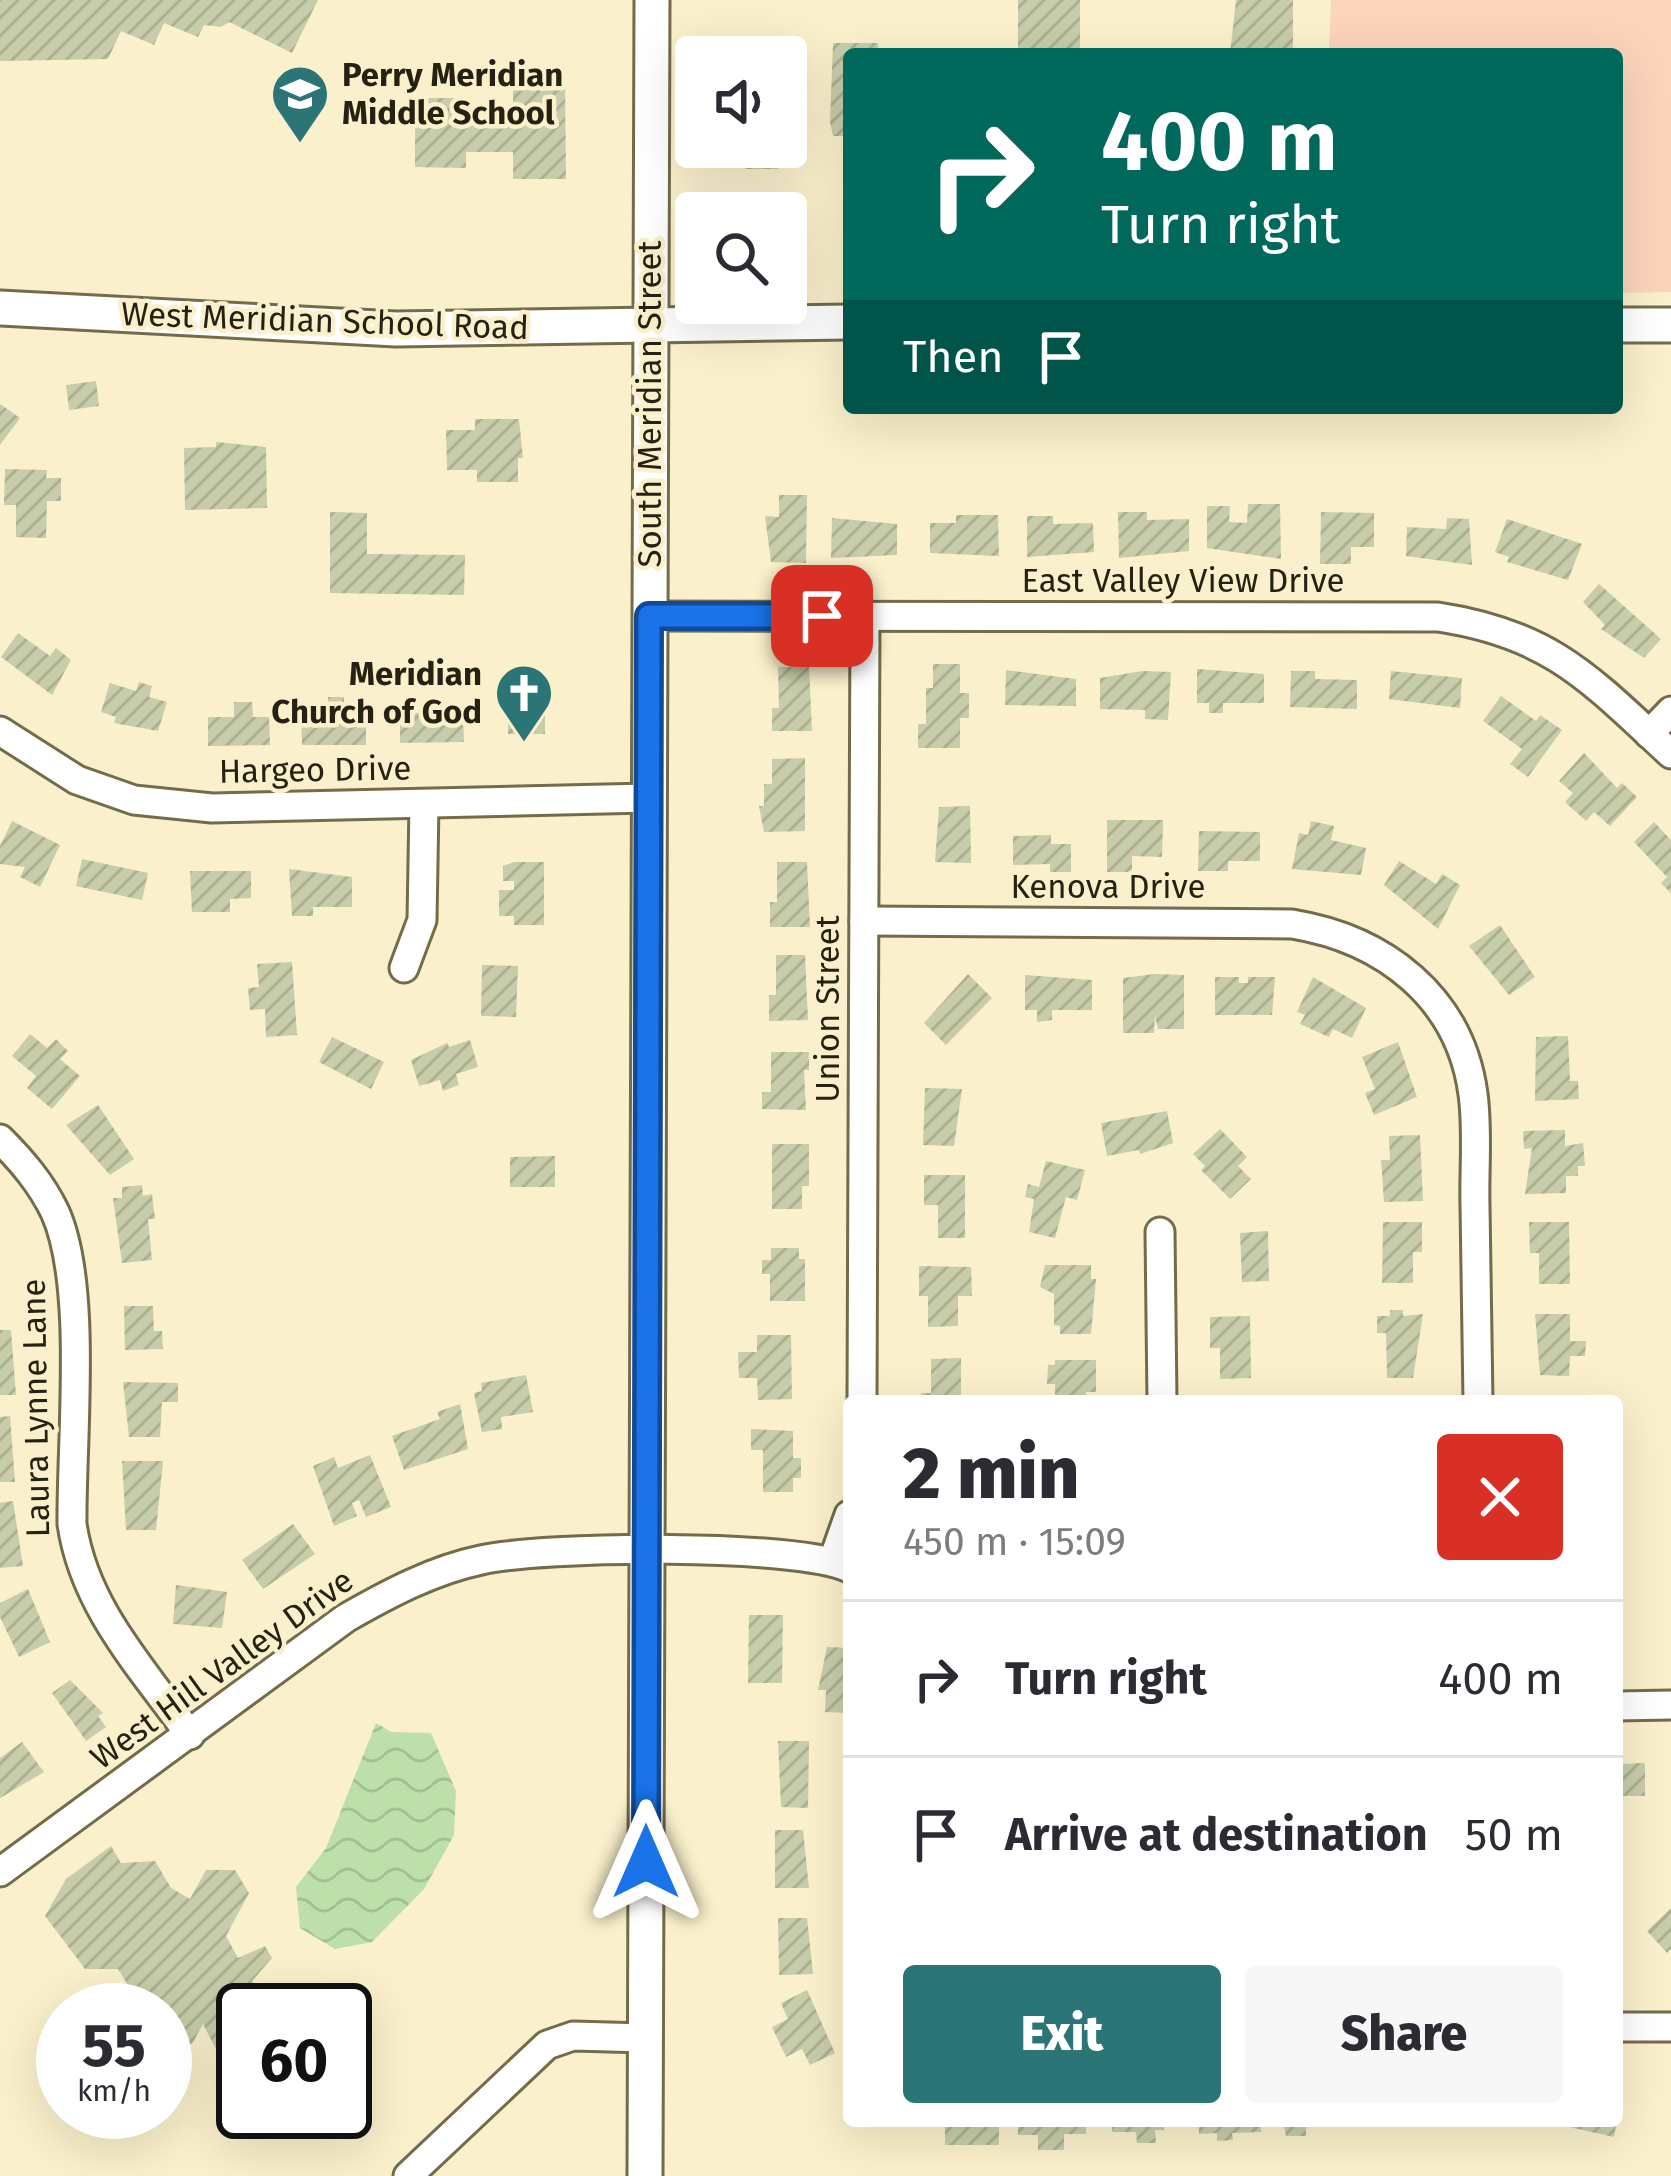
<!DOCTYPE html>
<meta charset="utf-8">
<style>
:root{--surface:#fff;--page:#f7f7f7;--text:#2b2b33;--muted:#7c7c81;--line:#e1e1e2;--accent:#2b7576}
body{margin:0;font-family:"Fira Sans",sans-serif;background:var(--page);color:var(--text);height:100vh;display:flex;flex-direction:column;font-size:45px;white-space:nowrap}
*{box-sizing:border-box;margin:0}
p{font-size:39px;color:var(--muted)}
.icon{flex:none;width:66px;height:66px;fill:none;stroke:currentColor;stroke-width:2;stroke-linecap:round;stroke-linejoin:round}
.map{position:relative;flex:1;overflow:hidden}
.side{position:absolute;left:843px;top:1395px;width:780px;height:732px;display:flex;flex-direction:column;background:var(--surface);border-radius:12px;box-shadow:0 12px 48px #0002}
.side>*{flex:none}
.guide{position:absolute;left:843px;top:48px;width:780px;height:366px;border-radius:12px;box-shadow:0 12px 48px #0002;background:#00695c;color:#fff;overflow:hidden}
.fabs{position:absolute;left:675px;top:36px;display:grid;gap:24px}
.fabs a{display:grid;place-items:center;width:132px;height:132px;border-radius:12px;background:var(--surface);box-shadow:0 12px 48px #0002;font-size:60px}
.speed{position:absolute;left:36px;top:1983px;display:flex;gap:24px;font-size:60px;font-weight:700;text-align:center}
.speed>*{display:grid;place-content:center;width:156px;height:156px;border-radius:50%;background:var(--surface);box-shadow:0 12px 48px #0002;line-height:1}
.speed small{font-size:30px;font-weight:400}
.speed .limit{border:6px solid #111;border-radius:18px;background:#fff;color:#111}
.pin{position:absolute;display:grid;place-items:center;width:102px;height:102px;color:#fff;margin:-51px;border-radius:24px;box-shadow:0 6px 18px #0006}
.me{position:absolute;width:132px;margin:-66px;rotate:0deg;stroke-linejoin:round;filter:drop-shadow(0 0 9px #0008)}
.turn{display:flex;align-items:center;gap:42px;height:252px;padding:0 60px;font-size:54px}
.turn .icon{width:156px;height:156px;stroke-width:2.5}
.turn b{display:block;font-size:84px;line-height:102px}
.then{display:flex;align-items:center;height:114px;padding:0 60px;background:#0003;gap:24px;font-size:45px}
.round{display:grid;place-items:center;flex:none;width:126px;height:126px;border-radius:12px;background:var(--page)}
.head{display:flex;align-items:center;justify-content:space-between;height:204px;padding:0 60px}
h1{font-size:72px;font-weight:800;line-height:90px}
.button{display:flex;gap:24px;margin-top:auto;padding:24px 60px}
.button a{flex:1;height:138px;border-radius:12px;background:var(--accent);color:#fff;font-size:48px;font-weight:800;line-height:138px;text-align:center}
.button a+a{background:var(--page);color:var(--text)}
ul{padding:0;list-style:none}
li{display:flex;align-items:center;gap:36px;height:156px;padding:0 60px;border-top:3px solid var(--line)}
li div{flex:1}
li b{display:block;font-size:45px}
li em{font-style:normal}
.map>svg:first-child{display:block}
.green{fill:#fbd4bb}
.water{fill:url(#water-waves)}
.building{fill:url(#building-hatch)}
.lines{fill:none;stroke-linecap:round;stroke-linejoin:round}
.minor-casing{stroke:#746b4a;stroke-width:33}
.major-casing{stroke:#746b4a;stroke-width:39}
.minor{stroke:#fff;stroke-width:27}
.major{stroke:#fff;stroke-width:33}
.route-casing{stroke:#114b97;stroke-width:30}
.route{stroke:#1a73e8;stroke-width:21}
.labels{text-anchor:middle;dominant-baseline:central;stroke-width:9;stroke-linejoin:round;paint-order:stroke}
.poi-label{font-size:33px;font-weight:bold;fill:#252214;stroke:#faf0cb;text-anchor:start}
.street-label{font-size:33px;fill:#252214;stroke:#faf0cb}
</style>
<div class="map">
<svg width="1671" height="2176" viewBox="0 0 1671 2176">
<defs>
<pattern id="water-waves" width="16" height="10" patternUnits="userSpaceOnUse" patternTransform="scale(3)"><rect width="16" height="10" fill="#bde0ab"/><path d="M0 5q4-4 8 0t8 0" fill="none" stroke="#a2c092"/></pattern>
<pattern id="building-hatch" width="6" height="6" patternUnits="userSpaceOnUse" patternTransform="scale(3)"><rect width="6" height="6" fill="#c7cda9"/><path d="M-1 1l2-2M0 6l6-6M5 7l2-2" fill="none" stroke="#abb091"/></pattern>
</defs>
<rect width="100%" height="100%" fill="#faf0cb"/>
<path class="green" d="M1331 0H1671V292L1617 293V54H1329Z"/>
<path class="water" d="M376 1723 391 1732 431 1733 456 1791 454 1835 424 1889 372 1942 335 1949 300 1928 296 1887 326 1848Z"/>
<g class="building">
<path d="M0 0H318L292 53 229 22 221 27 204 25 198 37 164 23 154 45 121 31 108 59 0 61Z"/>
<rect x="1018" y="0" width="62" height="54"/>
<path d="M1236 0H1293V54H1230Z"/>
<rect x="745" y="42" width="33" height="15"/>
<path d="M833 43H878L879 54H849V136H833L830 122Z"/>
<path d="M565 84 566 179H513V152H466V168L415 167V98H466V110H513V85Z"/>
<rect x="745" y="147" width="33" height="22"/>
<path d="M96 381 99 406 69 410 66 385Z"/>
<path d="M0 404 20 418 0 445Z"/>
<path d="M475 419H519L523 458H518V482H477V470H447L446 430H475Z"/>
<path d="M216 442 266 447 267 508 185 510 184 448 216 447Z"/>
<path d="M5 469 47 470 46 478H61V501H47L46 538 16 537V505H4Z"/>
<path d="M779 495H807L806 563 771 562 765 516 779 517Z"/>
<path d="M1248 504H1280L1281 559 1207 548V506H1230L1229 522 1247 523Z"/>
<path d="M330 512 367 513V554L465 555 464 595 330 593Z"/>
<path d="M1118 512H1147V520L1189 519V551L1119 558Z"/>
<path d="M1321 512 1374 513V547H1351V564H1320Z"/>
<path d="M956 515H998L999 556 930 553V523H956Z"/>
<path d="M1027 516H1053V524L1093 523 1094 552 1027 557Z"/>
<path d="M832 518 897 524V555L831 558Z"/>
<path d="M1447 518 1469 519 1472 565 1406 556 1407 527 1446 529Z"/>
<path d="M1507 519 1582 544 1568 580 1507 562 1509 557 1495 552Z"/>
<path d="M1599 584 1661 639 1644 658 1601 629 1605 625 1583 602Z"/>
<path d="M18 633 50 656 56 648 71 660 52 695 1 657Z"/>
<path d="M933 664H960V693H969V718H960V748H918V724H926V688H933Z"/>
<path d="M778 667H809L812 731H772V708H779Z"/>
<path d="M1197 669 1264 674V703H1223V713H1209V703H1197Z"/>
<path d="M1006 670 1076 679V706L1005 705Z"/>
<path d="M508 671 537 672V705L545 706V734H508Z"/>
<path d="M1142 671 1171 672 1168 720 1145 719V710L1100 709V678Z"/>
<path d="M1291 671H1315V679L1357 680V709L1290 707Z"/>
<path d="M1391 671 1462 678 1460 708 1389 699Z"/>
<path d="M139 682 152 686 149 697 167 702 158 731 114 723 116 717 101 712 110 683 136 691Z"/>
<path d="M1501 696 1536 721 1540 715 1562 730 1528 777 1510 764 1522 749 1483 721Z"/>
<path d="M328 697H344V716L366 715V745H302L301 716H312V707H328Z"/>
<path d="M234 702H252L253 717H269L270 745 208 746V717H234Z"/>
<path d="M463 712 464 742 400 743V713Z"/>
<path d="M1584 753 1617 788 1622 783 1637 797 1610 826 1594 812 1586 821 1565 802 1573 793 1559 781Z"/>
<path d="M805 758V831L764 832 759 806H764V784H772V759Z"/>
<path d="M970 806 971 863 935 862 939 807Z"/>
<path d="M1107 820H1163L1162 857 1132 856V872H1107Z"/>
<path d="M12 821 60 845 40 887 20 877 25 867 0 864V846Z"/>
<path d="M1311 821 1334 826 1331 840 1366 848 1361 875 1292 869 1299 833 1308 835Z"/>
<path d="M1654 822 1671 840V893L1661 883 1667 877 1634 842Z"/>
<path d="M1199 831 1260 832V861H1228V871H1198Z"/>
<path d="M1051 835V844H1071V872H1050V864L1013 865V836Z"/>
<path d="M82 859 148 873 142 900 76 886Z"/>
<path d="M1399 861 1436 884 1442 874 1460 885 1438 929 1384 885Z"/>
<path d="M514 862H544V925H514V916H499V890H514V881H503V866Z"/>
<path d="M777 862H807L810 927H770V902H777Z"/>
<path d="M289 869 352 877V907H313V916H292Z"/>
<path d="M190 871H251V898L230 899V912H192Z"/>
<path d="M1500 925 1535 977 1509 995 1469 946Z"/>
<path d="M776 955H805L808 1020 769 1021V995H776Z"/>
<path d="M292 962 297 1035 266 1037 265 1009 250 1010 248 988 259 987 257 964Z"/>
<path d="M482 965 518 966 516 1017 481 1016Z"/>
<path d="M968 974 992 998 946 1045 924 1023Z"/>
<path d="M1154 974 1184 975V1029H1158L1155 1016 1154 1033H1123V978Z"/>
<path d="M1025 975 1092 980V1010H1052V1020L1037 1022V1010H1025Z"/>
<path d="M1215 977H1239V983H1248V977H1275L1272 1015H1215Z"/>
<path d="M1313 977 1366 1008 1352 1038 1333 1029 1329 1037 1300 1024 1305 1015 1297 1012Z"/>
<path d="M30 1034 47 1048 56 1039 68 1051 60 1059 80 1076 52 1109 27 1088 36 1076 12 1056Z"/>
<path d="M1568 1036 1570 1081H1578L1579 1099 1535 1101 1536 1037Z"/>
<path d="M332 1037 384 1062 371 1089 319 1062Z"/>
<path d="M470 1040 478 1067 456 1074 459 1085 443 1091 440 1080 419 1086 411 1060 447 1043 449 1047Z"/>
<path d="M1398 1042 1417 1097 1374 1115 1365 1093 1375 1089 1362 1057Z"/>
<path d="M771 1052H809V1070H804L806 1110 762 1109V1092H771Z"/>
<path d="M925 1088 962 1089 954 1146 923 1145Z"/>
<path d="M98 1105 134 1159 110 1175 66 1125Z"/>
<path d="M1167 1111 1173 1143 1140 1154 1139 1150 1107 1156 1101 1123Z"/>
<path d="M1220 1129 1247 1157 1238 1166 1251 1179 1230 1199 1201 1170 1205 1166 1193 1154Z"/>
<path d="M1565 1130V1146L1583 1143 1585 1166H1578V1176H1566V1193L1525 1194 1532 1148 1524 1149 1523 1131Z"/>
<path d="M1420 1135 1423 1201 1384 1202 1381 1160H1390L1389 1136Z"/>
<path d="M772 1144H809V1186H802V1209H772Z"/>
<path d="M555 1156V1187H510V1157Z"/>
<path d="M1046 1161 1085 1170 1077 1200 1066 1197 1055 1238 1029 1232 1034 1199 1025 1197 1028 1184 1039 1187Z"/>
<path d="M924 1175H965V1238H938V1205H924Z"/>
<path d="M142 1185 143 1196 152 1194 155 1219H148L152 1260 122 1263 113 1198H122V1187Z"/>
<path d="M1383 1222H1422V1252H1413V1283H1382Z"/>
<path d="M1529 1222H1569L1570 1284H1539V1253H1530Z"/>
<path d="M1268 1231 1269 1281 1242 1282 1240 1233Z"/>
<path d="M771 1248H799V1259H805V1301H770V1274H762V1260H771Z"/>
<path d="M1045 1265H1091V1279H1096L1091 1334H1060V1326L1054 1325V1294L1040 1287Z"/>
<path d="M919 1266 971 1267 972 1296H958V1326L928 1327V1296H919Z"/>
<path d="M124 1306H153L154 1331H162L163 1349 125 1350Z"/>
<path d="M1390 1310H1403V1316L1423 1314 1413 1378H1387L1386 1333H1377V1316H1390Z"/>
<path d="M1535 1314H1570V1341H1586L1585 1356H1570L1569 1376 1540 1375Z"/>
<path d="M1250 1316 1251 1378 1220 1379V1348H1210V1317Z"/>
<path d="M0 1330H11L16 1395H0Z"/>
<path d="M757 1335H791L792 1399 758 1400 757 1378H739L738 1352H757Z"/>
<path d="M961 1358V1401H921V1393H931V1359Z"/>
<path d="M1055 1360H1096V1392H1086V1401H1055V1384H1047L1048 1365H1055Z"/>
<path d="M526 1375 533 1412 501 1417 502 1429 482 1432 474 1393 482 1391 481 1383Z"/>
<path d="M123 1382 178 1383V1402H162L160 1437H129Z"/>
<path d="M460 1404 468 1449 404 1470 392 1436 440 1419 437 1412Z"/>
<path d="M10 1416 15 1482H0V1417Z"/>
<path d="M751 1429 793 1431V1458H801V1478H793V1492H763V1450H751Z"/>
<path d="M370 1455 391 1507 366 1517 359 1500 352 1503 357 1516 334 1526 313 1466 334 1457 338 1468Z"/>
<path d="M122 1461H163L156 1530H126Z"/>
<path d="M13 1501 23 1566 0 1568V1503Z"/>
<path d="M293 1524 315 1554 263 1589 242 1560Z"/>
<path d="M176 1585 227 1592 222 1628 173 1624Z"/>
<path d="M28 1589 50 1642 19 1657 0 1617V1603Z"/>
<path d="M749 1615H783L782 1683H748Z"/>
<path d="M827 1647 849 1648V1713L825 1712 826 1690H818Z"/>
<path d="M70 1680 103 1713 98 1716 106 1727 86 1741 52 1693Z"/>
<path d="M778 1741H809L808 1808 781 1807Z"/>
<path d="M22 1742 44 1772 0 1798V1758Z"/>
<path d="M1645 1763V1796H1617V1764Z"/>
<path d="M775 1830H803L809 1888H775Z"/>
<path d="M111 1846 121 1863 155 1861 171 1888 190 1899 206 1870H235L249 1893 226 1936 238 1958 265 1946 272 1958 252 1981 266 2004 276 2010H243V2090H237L203 2024 192 2044H165V2010H143L118 1969H85L45 1916 66 1879Z"/>
<path d="M1671 1908V1949L1667 1953 1647 1931Z"/>
<path d="M778 1918H807L813 1974 779 1975Z"/>
<path d="M807 1990 835 2053 810 2065 802 2049 786 2057 772 2027 788 2019 781 2003Z"/>
<rect x="945" y="2121" width="54" height="24"/>
<path d="M1018 2121H1086V2134H1064V2150H1038V2135H1018Z"/>
<path d="M1112 2121H1164V2130H1155L1156 2143H1137L1136 2132H1112Z"/>
<path d="M1199 2121H1260L1261 2132 1232 2133 1233 2140 1217 2141V2133L1199 2134Z"/>
<path d="M1283 2121H1349V2126H1306V2136H1286Z"/>
<path d="M1542 2121H1617L1614 2137Z"/>
</g>
<g class="lines">
<g class="minor-casing">
<g id="minor">
<path d="M649 616 1438 617C1551 634 1590 679 1671 754"/>
<path d="M0 731 77 780 134 800 212 808 648 798"/>
<path d="M1649 734 1671 711"/>
<path d="M864 921 1292 924C1384 939 1460 997 1473 1094 1478 1130 1474 1170 1475 1206 1476 1271 1477 1336 1478 1401"/>
<path d="M404 968 422 920 424 804"/>
<path d="M0 1139C22 1161 41 1183 55 1212 88 1285 71 1441 72 1524 84 1607 142 1668 190 1735"/>
<path d="M1160 1232 1162 1401"/>
<path d="M862 1401 865 617"/>
<path d="M833 1560 849 1515"/>
<path d="M1617 1706 1671 1705"/>
<path d="M0 1872 346 1618C388 1594 433 1570 481 1560 542 1546 798 1543 849 1568"/>
<path d="M1617 2027H1671"/>
<path d="M408 2176 547 2045 573 2036 645 2038"/>
</g>
</g>
<g class="major-casing">
<g id="major">
<path d="M0 308 396 329 849 322"/>
<path d="M1617 325H1671"/>
<path d="M645 2176 652 0"/>
</g>
</g>
<use href="#minor" class="minor"/>
<use href="#major" class="major"/>
</g>
<g class="lines">
<g class="route-casing">
<path id="route" d="M646 1862 649 616H822"/>
</g>
<use href="#route" class="route"/>
</g>
<defs>
<g id="school-pin" transform="scale(3)"><path d="M0 17L-7.5 6A9.5 9.5 0 1 1 7.5 6Z" fill="#2b7576" stroke="#faf0cb"/><path d="M0-5L7-2L0 1L-7-2ZM-4 1L0 2.5L4 1V4Q0 6-4 4Z" fill="#fff"/></g>
<g id="church-pin" transform="scale(3)"><path d="M0 17L-7.5 6A9.5 9.5 0 1 1 7.5 6Z" fill="#2b7576" stroke="#faf0cb"/><path d="M-1.2-6h2.4v3.5h3.3v2.4h-3.3V6h-2.4V-.1h-3.3v-2.4h3.3Z" fill="#fff"/></g>
</defs>
<g fill-rule="evenodd">
<use href="#school-pin" x="300" y="94"/>
<use href="#church-pin" x="524" y="693"/>
</g>
<g class="labels">
<g class="poi-label">
<text x="342" y="75">Perry Meridian<tspan x="342" dy="38">Middle School</tspan></text>
<text x="482" y="674" text-anchor="end">Meridian<tspan x="482" dy="38">Church of God</tspan></text>
</g>
<g class="street-label">
<text transform="translate(325 321) rotate(2)">West Meridian School Road</text>
<text transform="translate(650 404) rotate(-90)">South Meridian Street</text>
<text x="1183" y="581">East Valley View Drive</text>
<text transform="translate(315 770) rotate(-1)">Hargeo Drive</text>
<text x="1108" y="887">Kenova Drive</text>
<text transform="translate(828 1009) rotate(-90)">Union Street</text>
<text transform="translate(36 1408) rotate(-91)">Laura Lynne Lane</text>
<text transform="translate(222 1669) rotate(-36)">West Hill Valley Drive</text>
</g>
</g>
</svg>
<div class="fabs">
<a><svg class="icon" aria-label="sound" viewBox="0 0 24 24"><path d="M4 9h4l5-4v14l-5-4H4zM17 9q2 3 0 6"/></svg></a>
<a><svg class="icon" aria-label="search" viewBox="0 0 24 24"><circle cx="10" cy="10" r="6"/><path d="M15 15l6 6"/></svg></a>
</div>
<div class="speed"><div>55<small>km/h</small></div><div class="limit">60</div></div>
<div class="pin" style="left:822px;top:616px;background:#d93025"><svg class="icon" aria-label="arrive" viewBox="0 0 24 24"><path d="M6 21V4h12l-3 4 3 4H6"/></svg></div>
<svg class="me" style="left:646px;top:1862px" viewBox="-20 -20 40 40"><path d="M0-17L14 15 0 8-14 15z" fill="#1a73e8" stroke="#fff" stroke-width="4"/></svg>
<div class="guide">
<div class="turn"><svg class="icon" aria-label="right" viewBox="0 0 24 24"><path d="M7 20v-9h11M14 6l5 5-5 5"/></svg><div><b>400 m</b>Turn right</div></div>
<div class="then">Then<svg class="icon" aria-label="arrive" viewBox="0 0 24 24"><path d="M6 21V4h12l-3 4 3 4H6"/></svg></div>
</div>
<section class="side">
<div class="head"><div><h1>2 min</h1><p>450 m · 15:09</p></div><a class="round" style="background:#d93025;color:#fff"><svg class="icon" aria-label="close" viewBox="0 0 24 24"><path d="M6 6l12 12M18 6L6 18"/></svg></a></div>
<ul>
<li><svg class="icon" aria-label="right" viewBox="0 0 24 24"><path d="M7 20v-9h11M14 6l5 5-5 5"/></svg><div><b>Turn right</b></div><em>400 m</em></li>
<li><svg class="icon" aria-label="arrive" viewBox="0 0 24 24"><path d="M6 21V4h12l-3 4 3 4H6"/></svg><div><b>Arrive at destination</b></div><em>50 m</em></li>
</ul>
<div class="button"><a>Exit</a><a>Share</a></div>
</section>
</div>
